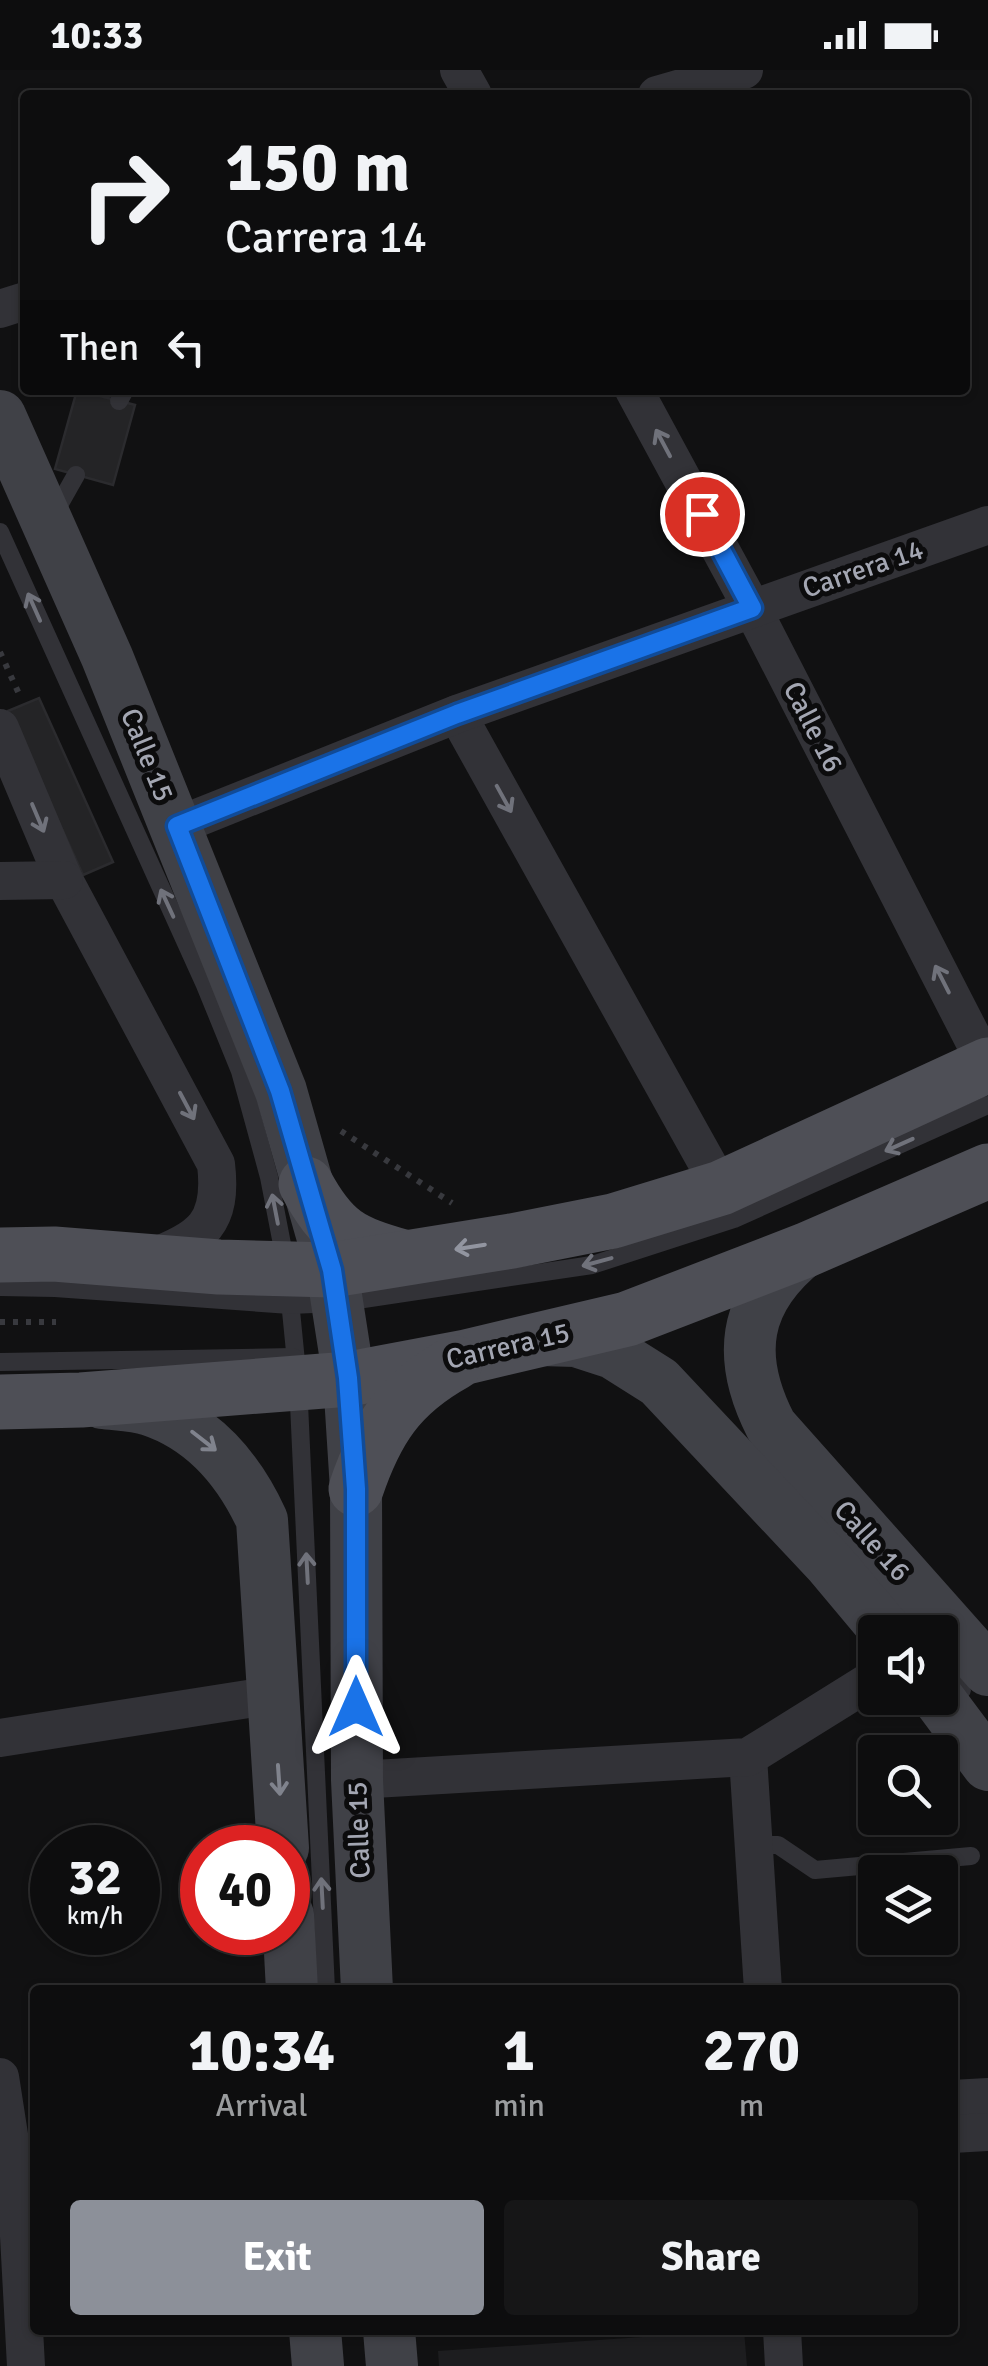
<!DOCTYPE html>
<style>
:root{--surface:#0d0d0e;--page:#161617;--text:#f1f3f6;--muted:#9a9c9e;--line:#2d2d2e;--accent:#8c9099}
body{margin:0;font-family:Signika,sans-serif;background:var(--page);color:var(--text);height:100vh;display:flex;flex-direction:column;font-size:38px;white-space:nowrap}
*{box-sizing:border-box;margin:0}
p{font-size:32px;color:var(--muted)}
.icon{flex:none;width:55px;height:55px;fill:none;stroke:currentColor;stroke-width:2;stroke-linecap:round;stroke-linejoin:round}
.map{position:relative;flex:1;overflow:hidden}
.panel{position:absolute;left:30px;top:1915px;width:928px;height:350px;display:flex;flex-direction:column;background:var(--surface);border-radius:10px;box-shadow:0 2px 8px #0004,0 0 0 2px var(--line)}
.panel>*{flex:none}
.banner{position:absolute;left:20px;top:20px;width:950px;height:305px;border-radius:10px;box-shadow:0 2px 8px #0004,0 0 0 2px var(--line);background:#0d0d0e;color:var(--text);overflow:hidden}
.fabs{position:absolute;left:858px;top:1545px;display:grid;gap:20px}
.fabs a{display:grid;place-items:center;width:100px;height:100px;border-radius:10px;background:var(--surface);box-shadow:0 2px 8px #0004,0 0 0 2px var(--line);font-size:50px}
.speed{position:absolute;left:30px;top:1755px;display:flex;gap:20px;font-size:50px;font-weight:700;text-align:center}
.speed>*{display:grid;place-content:center;width:130px;height:130px;border-radius:50%;background:var(--surface);box-shadow:0 2px 8px #0004,0 0 0 2px var(--line);line-height:1}
.speed small{font-size:25px;font-weight:400}
.speed .limit{border:15px solid #d22;background:#fff;color:#111}
.pin{position:absolute;display:grid;place-items:center;width:85px;height:85px;color:#fff;margin:-42px;border:5px solid #fff;border-radius:50%;box-shadow:0 2px 10px #0007}
.me{position:absolute;width:110px;margin:-55px;rotate:0deg;stroke-linejoin:round;filter:drop-shadow(0 0 8px #0008)}
.turn{display:flex;align-items:center;gap:35px;height:210px;padding:0 40px;font-size:45px}
.turn .icon{width:130px;height:130px;stroke-width:2.5}
.turn b{display:block;font-size:70px;line-height:85px}
.then{display:flex;align-items:center;height:95px;padding:0 40px;background:#0003;gap:20px;font-size:38px}
.eta{display:flex;justify-content:space-evenly;align-items:center;height:170px;text-align:center}
.eta b{font-size:60px;font-weight:800;line-height:70px}
.button{display:flex;gap:20px;margin-top:auto;padding:20px 40px}
.button a{flex:1;height:115px;border-radius:10px;background:var(--accent);color:#fff;font-size:40px;font-weight:800;line-height:115px;text-align:center}
.button a+a{background:var(--page);color:var(--text)}
.status{display:flex;justify-content:space-between;align-items:center;height:70px;padding:0 50px;background:var(--surface);direction:ltr}
.status svg{height:28px;fill:currentColor}
.map>svg:first-child{display:block}
.built{fill:#1d1d1f}
.building{fill:#242426;stroke:#2b2b2e;stroke-width:2.5}
.lines{fill:none;stroke-linecap:round;stroke-linejoin:round}
.path{stroke:#38393e;stroke-width:6;stroke-dasharray:5 8;stroke-linecap:butt}
.lane{stroke:#323237;stroke-width:18}
.street{stroke:#323237;stroke-width:38}
.secondary{stroke:#404147;stroke-width:52}
.primary{stroke:#4e4f56;stroke-width:55}
.oneway{stroke:#70727b}
.oneway2{stroke:#9295a0}
.oneway3{stroke:#80838d}
.route-casing{stroke:#114b97;stroke-width:25}
.route{stroke:#1a73e8;stroke-width:18}
.labels{text-anchor:middle;dominant-baseline:central;stroke-width:10;stroke-linejoin:round;paint-order:stroke}
.street-label{font-size:28px;fill:#a3a6b2;stroke:#0c0c0d}
</style>
<div class="status"><b>10:33</b><svg viewBox="0 0 49 12"><path d="M0 12V9h3v3zM5 12V6h3v6zM10 12V3h3v9zM15 12V0h3v12zM26 1h20v11H26zM47 4h2v5h-2z"/></svg></div>
<div class="map">
<svg width="988" height="2296" viewBox="0 0 988 2296">
<rect width="100%" height="100%" fill="#111112"/>
<path class="built" d="M744 2260 747 2296H439L438 2281Z"/>
<g class="building">
<path d="M77 320 135 335 113 415 55 399Z"/>
<path d="M39 628 113 792 83 805 8 641Z"/>
</g>
<g class="lines">
<g class="path">
<path d="M0 582 19 624"/>
<path d="M341 1061 452 1133"/>
<path d="M0 1252H56"/>
</g>
<g class="lane">
<path d="M119 331 125 320"/>
<path d="M54 444 76 405"/>
<path d="M0 462 205 915 240 1001 269 1107 287 1200 298 1312 326 1920"/>
<path d="M0 1217 55 1218 290 1235 337 1233 592 1195 734 1149 988 1035"/>
<path d="M0 1292 293 1287"/>
<path d="M940 1594 962 1620"/>
<path d="M753 1775H778L815 1800 971 1786"/>
</g>
<g class="street">
<path d="M459 0 473 25"/>
<path d="M657 25 744 0"/>
<path d="M0 239 25 231"/>
<path d="M634 320 752 538 987 996"/>
<path d="M457 644 721 1118"/>
<path d="M0 658 64 810 216 1094C223 1153 202 1169 150 1188"/>
<path d="M177 756 457 644 988 455"/>
<path d="M0 811 64 810"/>
<path d="M0 1668 274 1625"/>
<path d="M748 1687 763 1920"/>
<path d="M357 1710 748 1687 875 1608"/>
<path d="M0 2007 16 2110 26 2296"/>
<path d="M952 2029 988 2027"/>
<path d="M952 2064 988 2062"/>
<path d="M782 2260 784 2296"/>
</g>
<g class="secondary">
<path d="M0 346 107 587 281 1021 332 1200 349 1309 356 1419 357 1710 367 1920"/>
<path d="M806 1180C743 1230 735 1286 771 1356L988 1600"/>
<path d="M541 1270 576 1271 613 1283 659 1312 830 1494 887 1562"/>
<path d="M102 1333C118 1335 135 1335 150 1340 204 1358 239 1400 262 1450L283 1778"/>
<path d="M938 1628 988 1695"/>
<path d="M288 1845 292 1920"/>
<path d="M315 2260 318 2296"/>
<path d="M389 2260 392 2296"/>
</g>
<g class="primary">
<path d="M306 1114C333 1164 351 1172 403 1187"/>
<path d="M0 1185 54 1184 219 1197 332 1200 512 1171 613 1151 721 1118 988 995"/>
<path d="M0 1332 81 1330 349 1309 466 1287 627 1249 806 1180 988 1101"/>
<path d="M356 1419C376 1360 399 1324 455 1293"/>
</g>
</g>
<defs><path id="oneway-shaft" d="M-6 0H5M1.5-3L5.5 0L1.5 3" fill="none" stroke-width="1.6" stroke-linecap="round" stroke-linejoin="round" transform="scale(2.5)"/></defs>
<g class="oneway">
<use href="#oneway-shaft" transform="translate(663 373) rotate(-118)"/>
<use href="#oneway-shaft" transform="translate(34 537) rotate(-114)"/>
<use href="#oneway-shaft" transform="translate(504 729) rotate(61)"/>
<use href="#oneway-shaft" transform="translate(38 748) rotate(67)"/>
<use href="#oneway-shaft" transform="translate(167 833) rotate(-115)"/>
<use href="#oneway-shaft" transform="translate(942 909) rotate(-117)"/>
<use href="#oneway-shaft" transform="translate(187 1036) rotate(62)"/>
<use href="#oneway-shaft" transform="translate(899 1075) rotate(156)"/>
<use href="#oneway-shaft" transform="translate(275 1139) rotate(-101)"/>
<use href="#oneway-shaft" transform="translate(597 1192) rotate(165)"/>
<use href="#oneway-shaft" transform="translate(307 1498) rotate(-93)"/>
<use href="#oneway-shaft" transform="translate(322 1823) rotate(-93)"/>
</g>
<use class="oneway2" href="#oneway-shaft" transform="translate(470 1177) rotate(171)"/>
<g class="oneway3">
<use href="#oneway-shaft" transform="translate(204 1371) rotate(38)"/>
<use href="#oneway-shaft" transform="translate(279 1710) rotate(86)"/>
</g>
<g class="lines">
<g class="route-casing">
<path id="route" d="M356 1637V1419L348 1308 332 1200 280 1021 177 756 457 644 752 538 702 444"/>
</g>
<use href="#route" class="route"/>
</g>
<g class="labels">
<g class="street-label">
<text transform="translate(863 499) rotate(-19)">Carrera 14</text>
<text transform="translate(813 657) rotate(63)">Calle 16</text>
<text transform="translate(147 685) rotate(68)">Calle 15</text>
<text transform="translate(508 1276) rotate(-13)">Carrera 15</text>
<text transform="translate(872 1471) rotate(48)">Calle 16</text>
<text transform="translate(359 1760) rotate(-92)">Calle 15</text>
</g>
</g>
</svg>
<div class="fabs">
<a><svg class="icon" aria-label="sound" viewBox="0 0 24 24"><path d="M4 9h4l5-4v14l-5-4H4zM17 9q2 3 0 6"/></svg></a>
<a><svg class="icon" aria-label="search" viewBox="0 0 24 24"><circle cx="10" cy="10" r="6"/><path d="M15 15l6 6"/></svg></a>
<a><svg class="icon" aria-label="layers" viewBox="0 0 24 24"><path d="M12 4l9 5-9 5-9-5zM3 14l9 5 9-5"/></svg></a>
</div>
<div class="speed"><div>32<small>km/h</small></div><div class="limit">40</div></div>
<div class="pin" style="left:702px;top:444px;background:#d93025"><svg class="icon" aria-label="arrive" viewBox="0 0 24 24"><path d="M6 21V4h12l-3 4 3 4H6"/></svg></div>
<svg class="me" style="left:356px;top:1637px" viewBox="-20 -20 40 40"><path d="M0-17L14 15 0 8-14 15z" fill="#1a73e8" stroke="#fff" stroke-width="4"/></svg>
<div class="banner">
<div class="turn"><svg class="icon" aria-label="right" viewBox="0 0 24 24"><path d="M7 20v-9h11M14 6l5 5-5 5"/></svg><div><b>150 m</b>Carrera 14</div></div>
<div class="then">Then<svg class="icon" aria-label="left" viewBox="0 0 24 24"><path d="M17 20v-9H6M10 6l-5 5 5 5"/></svg></div>
</div>
<section class="panel">
<div class="eta">
<div><b>10:34</b><p>Arrival</p></div>
<div><b>1</b><p>min</p></div>
<div><b>270</b><p>m</p></div>
</div>
<div class="button"><a>Exit</a><a>Share</a></div>
</section>
</div>
